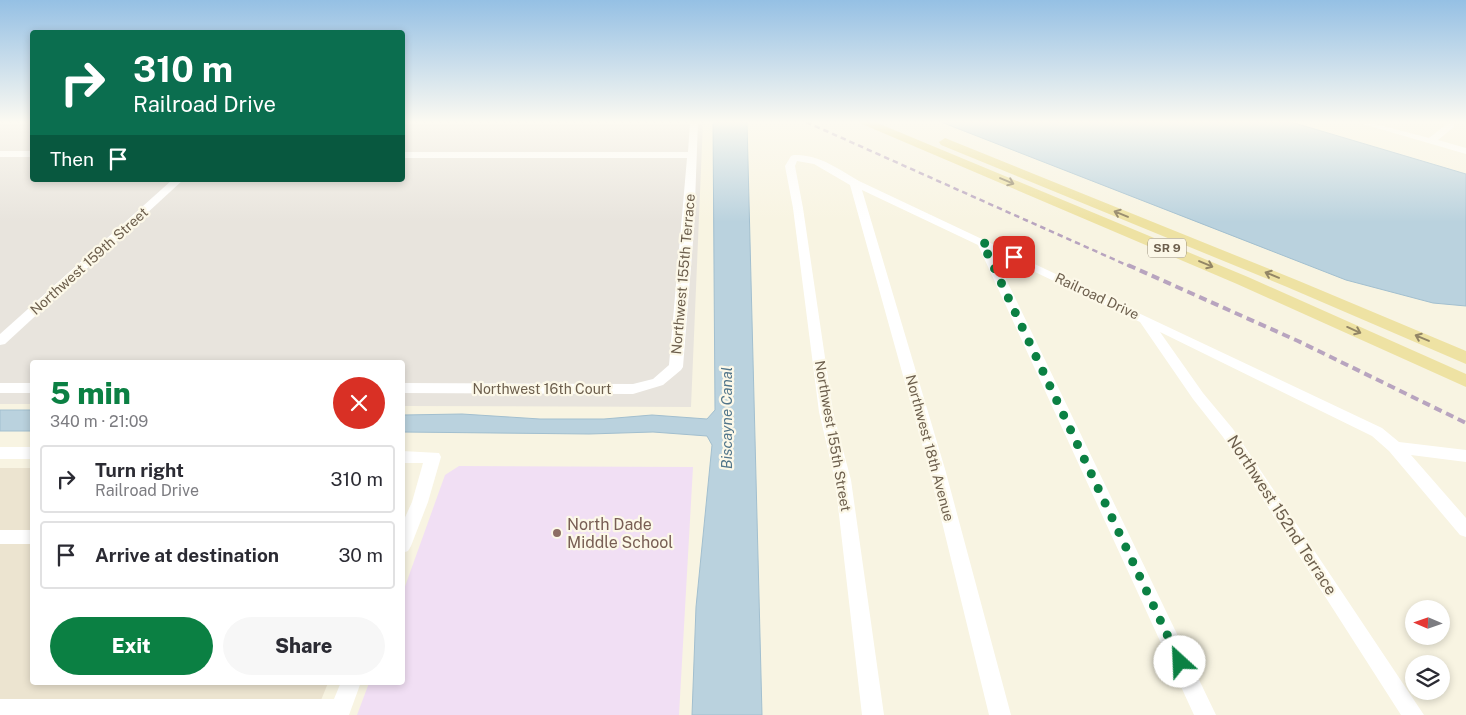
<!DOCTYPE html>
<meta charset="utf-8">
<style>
:root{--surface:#fff;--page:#f7f7f7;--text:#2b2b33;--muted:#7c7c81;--line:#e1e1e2;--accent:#0b8043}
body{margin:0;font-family:"Public Sans",sans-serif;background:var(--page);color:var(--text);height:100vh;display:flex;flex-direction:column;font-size:19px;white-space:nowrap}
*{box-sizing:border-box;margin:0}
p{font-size:16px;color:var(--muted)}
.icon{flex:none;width:28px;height:28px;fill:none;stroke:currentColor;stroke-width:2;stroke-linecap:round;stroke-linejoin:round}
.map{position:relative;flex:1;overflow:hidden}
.panel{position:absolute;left:30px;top:360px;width:375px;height:325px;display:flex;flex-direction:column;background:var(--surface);border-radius:5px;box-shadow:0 2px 8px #0003}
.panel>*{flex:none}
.hud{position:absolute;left:30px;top:30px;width:375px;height:152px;border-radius:5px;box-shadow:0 2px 8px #0003;background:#0b6e4f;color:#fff;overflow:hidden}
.needle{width:32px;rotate:272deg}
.fabs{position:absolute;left:1405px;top:600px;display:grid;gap:10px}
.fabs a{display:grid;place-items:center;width:45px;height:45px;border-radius:50%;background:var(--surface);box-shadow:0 2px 8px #0003;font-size:25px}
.pin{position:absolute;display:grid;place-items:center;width:42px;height:42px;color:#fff;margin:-21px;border-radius:10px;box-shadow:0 2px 8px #0006}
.me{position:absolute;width:55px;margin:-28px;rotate:335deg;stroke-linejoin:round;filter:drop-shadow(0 0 4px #0008)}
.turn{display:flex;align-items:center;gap:18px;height:105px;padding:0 20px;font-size:22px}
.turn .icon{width:65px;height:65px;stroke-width:2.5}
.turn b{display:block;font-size:35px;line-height:42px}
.then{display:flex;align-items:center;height:48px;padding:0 20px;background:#0003;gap:10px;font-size:19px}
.round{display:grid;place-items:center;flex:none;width:52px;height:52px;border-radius:26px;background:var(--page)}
.head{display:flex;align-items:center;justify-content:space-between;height:85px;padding:0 20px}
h1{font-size:30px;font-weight:800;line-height:38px;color:var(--accent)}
.action{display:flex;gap:10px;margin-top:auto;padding:10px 20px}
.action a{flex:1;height:58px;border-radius:30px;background:var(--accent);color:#fff;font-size:20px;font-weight:800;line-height:58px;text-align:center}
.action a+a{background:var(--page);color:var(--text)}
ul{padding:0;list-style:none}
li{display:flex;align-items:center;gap:15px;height:68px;margin:0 10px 8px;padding:0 10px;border:2px solid var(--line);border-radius:5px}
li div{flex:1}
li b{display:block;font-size:19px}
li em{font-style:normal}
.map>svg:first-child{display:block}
.residential{fill:#ece4d0}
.industrial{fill:#e8e4dd}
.education{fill:#f1dff4}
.water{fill:#bad2de;stroke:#a2bfcf}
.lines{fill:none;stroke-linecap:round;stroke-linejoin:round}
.minor{fill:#fff;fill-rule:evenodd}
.major{fill:#eee2a3;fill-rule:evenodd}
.rail-far1{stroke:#b8a4bf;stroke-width:2.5;stroke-dasharray:5.5 4;stroke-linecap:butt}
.rail{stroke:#b8a4bf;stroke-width:4;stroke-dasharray:8 5;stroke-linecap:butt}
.oneway{stroke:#938666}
.route{stroke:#0b8043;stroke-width:9;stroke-dasharray:0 16.2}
.education-dot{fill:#8d6e63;stroke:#fcf8e8;stroke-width:2}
.labels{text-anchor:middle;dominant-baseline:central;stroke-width:4.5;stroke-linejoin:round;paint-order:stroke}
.shield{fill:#fcf8e8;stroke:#978c7b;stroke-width:1}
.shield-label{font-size:12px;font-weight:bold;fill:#6c5e4c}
.street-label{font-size:14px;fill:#6c5e4c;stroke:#fcf8e8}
.water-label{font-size:15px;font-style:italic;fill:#51758a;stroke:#fcf8e8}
.near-street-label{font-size:16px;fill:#6c5e4c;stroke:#fcf8e8}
.near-education-label{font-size:16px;fill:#785e54;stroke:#fcf8e8;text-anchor:start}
</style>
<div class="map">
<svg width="1466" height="715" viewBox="0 0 1466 715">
<rect width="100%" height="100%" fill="#f8f4e2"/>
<path class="residential" d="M0 468H32V682L328 683 315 715H0Z"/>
<path class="industrial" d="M0 122H32V180H402L403 122H703L691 407 403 406 402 362H32V404H0Z"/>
<path class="education" d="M459 466 693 467 679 715H357L369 683 402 682 403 592 445 475Z"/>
<g class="water">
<path d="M713 122H747L762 715H692L696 607 712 445 707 436 653 432 589 434 403 432V415L462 414 540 419H604L652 415 707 419 715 410Z"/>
<path d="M941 122H1291L1466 174V306L1433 303 1346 280Z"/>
<rect x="0" y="410" width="32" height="21"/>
</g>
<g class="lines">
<g class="minor">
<path d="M690 122H698L694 229 683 367 681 370 663 385 633 394 402 393V383L633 384 653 379 669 365 687 158H402V152H688Z"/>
<path d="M1356 122H1368L1429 138 1448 123H1454V127L1438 140 1466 148V154Z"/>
<rect x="0" y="151" width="32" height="6"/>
<path d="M794 155C819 154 838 169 859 181L1382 428 1399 442 1466 450V462L1411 455 1466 518V537L1460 535 1389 451 1372 436 1160 332 1203 393 1233 429 1424 715H1401L1223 437 1193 399 1140 322 993 252 1216 715H1194L978 245 862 190 945 469 1011 715H989L929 469 850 185 814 164 797 161 795 166 803 208 833 412 851 480 884 715H862L835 480 819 412 793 208 785 166 791 156Z"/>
<path d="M172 180H183L5 344 0 345V334Z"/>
<rect x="0" y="383" width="32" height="10"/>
<rect x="0" y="447" width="32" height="12"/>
<path d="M402 451 439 453 441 457 428 502 411 546 408 551 402 553V524L412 502 423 463H402Z"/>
<rect x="0" y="530" width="32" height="14"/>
<path d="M341 682H361L349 715H0V699H334Z"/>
</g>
<g class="major">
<path d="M860 122H875L1248 277 1466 374V387L1237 284 862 124Z"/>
<path d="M945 138 1299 281 1466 351V364L1287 287 941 145 939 142Z"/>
</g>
<path class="rail-far1" d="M806 122 1131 267"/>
<path class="rail" d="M1128 265 1298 341 1466 423"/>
</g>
<defs><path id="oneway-shaft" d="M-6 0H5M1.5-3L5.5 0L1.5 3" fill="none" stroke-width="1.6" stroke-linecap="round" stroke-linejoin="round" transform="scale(1.25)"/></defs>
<g class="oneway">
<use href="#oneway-shaft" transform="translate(1007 181) rotate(23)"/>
<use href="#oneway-shaft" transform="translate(1121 214) rotate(-158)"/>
<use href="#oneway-shaft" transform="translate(1206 264) rotate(23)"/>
<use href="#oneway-shaft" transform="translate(1272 275) rotate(-158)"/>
<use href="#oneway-shaft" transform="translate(1354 330) rotate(24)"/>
<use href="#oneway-shaft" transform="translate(1422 338) rotate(-157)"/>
</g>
<linearGradient id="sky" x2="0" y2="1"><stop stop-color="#95c0e4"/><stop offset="0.55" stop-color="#fcfaf2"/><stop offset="1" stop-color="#fcfaf2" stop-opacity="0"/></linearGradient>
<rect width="1466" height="222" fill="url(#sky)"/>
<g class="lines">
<path class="route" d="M1014 257 982 242 1180 662"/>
</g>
<circle class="education-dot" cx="557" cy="533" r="5"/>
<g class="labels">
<rect class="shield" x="1148" y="238.5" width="38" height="19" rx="4"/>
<g class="shield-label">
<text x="1167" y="248">SR 9</text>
</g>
<g class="street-label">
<text transform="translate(89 261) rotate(-42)">Northwest 159th Street</text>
<text transform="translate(683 274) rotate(-85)">Northwest 155th Terrace</text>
<text transform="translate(1097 296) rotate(25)">Railroad Drive</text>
<text x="542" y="389">Northwest 16th Court</text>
<text transform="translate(833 436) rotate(80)">Northwest 155th Street</text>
<text transform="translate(930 448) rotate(75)">Northwest 18th Avenue</text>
</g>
<g class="water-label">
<text transform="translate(726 418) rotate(-90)">Biscayne Canal</text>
</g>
<g class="near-street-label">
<text transform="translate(1282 515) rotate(57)">Northwest 152nd Terrace</text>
</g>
<g class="near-education-label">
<text x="567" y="524">North Dade<tspan x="567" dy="18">Middle School</tspan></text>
</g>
</g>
</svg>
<div class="fabs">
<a><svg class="needle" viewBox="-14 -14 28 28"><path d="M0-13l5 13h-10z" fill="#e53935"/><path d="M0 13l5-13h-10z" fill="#7c7c81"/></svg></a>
<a><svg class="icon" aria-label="layers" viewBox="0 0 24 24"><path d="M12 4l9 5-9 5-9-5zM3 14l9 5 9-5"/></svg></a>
</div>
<div class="pin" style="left:1014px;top:257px;background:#d93025"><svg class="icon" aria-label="arrive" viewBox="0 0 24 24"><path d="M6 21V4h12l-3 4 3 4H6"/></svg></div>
<svg class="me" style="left:1180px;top:662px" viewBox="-20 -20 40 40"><circle r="19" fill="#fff"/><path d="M0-13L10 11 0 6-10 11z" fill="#0b8043"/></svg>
<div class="hud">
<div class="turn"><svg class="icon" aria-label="right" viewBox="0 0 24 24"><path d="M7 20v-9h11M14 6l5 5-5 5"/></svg><div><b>310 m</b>Railroad Drive</div></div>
<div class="then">Then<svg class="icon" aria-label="arrive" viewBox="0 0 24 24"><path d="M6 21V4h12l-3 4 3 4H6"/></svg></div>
</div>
<section class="panel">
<div class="head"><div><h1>5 min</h1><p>340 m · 21:09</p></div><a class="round" style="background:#d93025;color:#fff"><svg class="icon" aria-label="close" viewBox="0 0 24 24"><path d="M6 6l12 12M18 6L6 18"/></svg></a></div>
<ul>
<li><svg class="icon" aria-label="right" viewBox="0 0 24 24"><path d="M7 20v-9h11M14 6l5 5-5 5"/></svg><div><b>Turn right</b><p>Railroad Drive</p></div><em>310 m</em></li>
<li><svg class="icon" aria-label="arrive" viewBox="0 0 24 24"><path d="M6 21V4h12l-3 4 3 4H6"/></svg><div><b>Arrive at destination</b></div><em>30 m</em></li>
</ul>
<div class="action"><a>Exit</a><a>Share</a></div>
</section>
</div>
